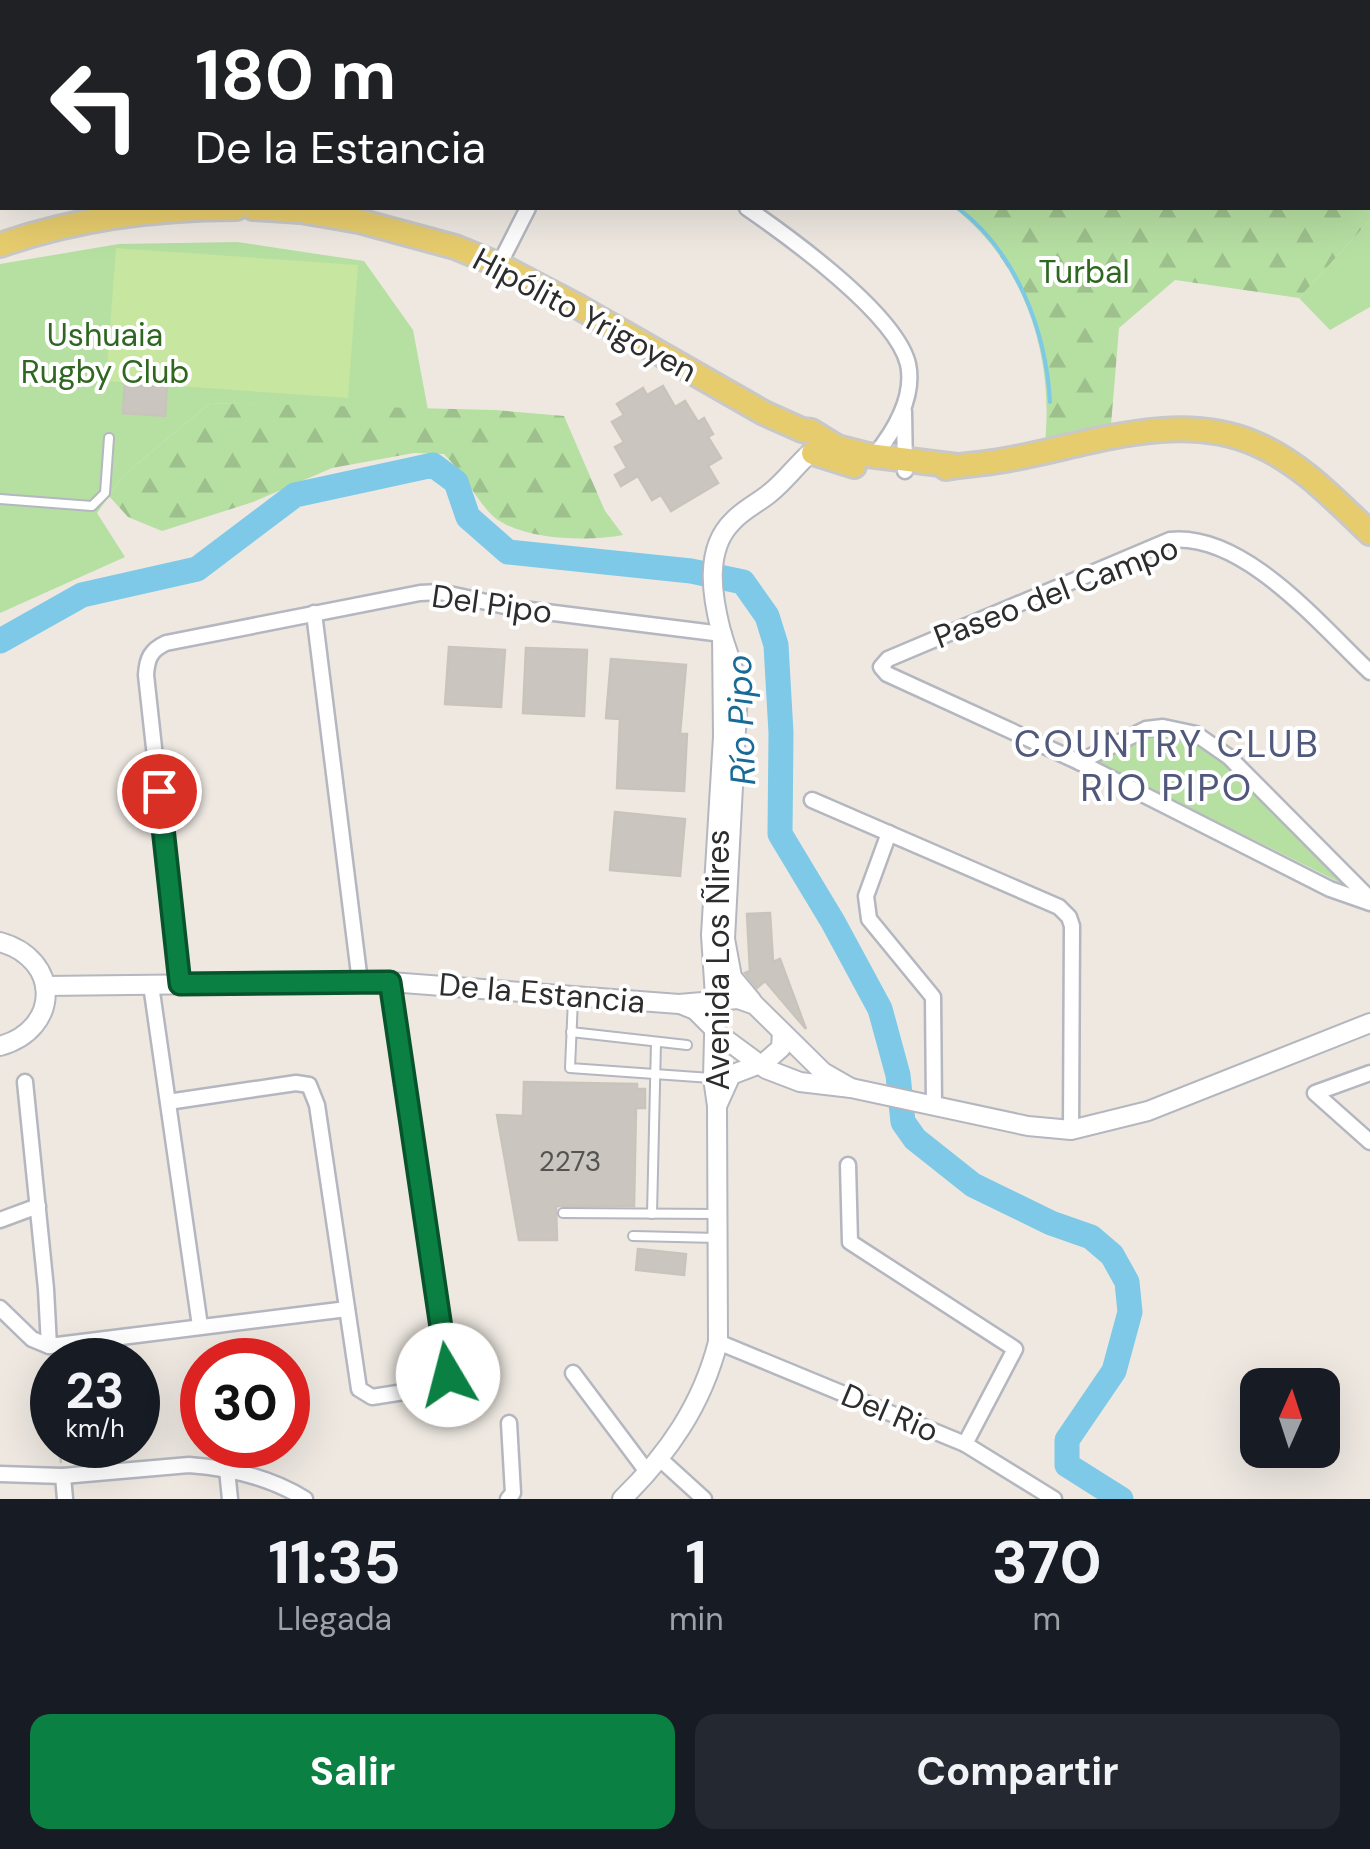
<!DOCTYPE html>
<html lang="es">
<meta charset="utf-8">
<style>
:root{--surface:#171b24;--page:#242831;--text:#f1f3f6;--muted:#9ea1a6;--accent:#0b8043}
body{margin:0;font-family:"DM Sans",sans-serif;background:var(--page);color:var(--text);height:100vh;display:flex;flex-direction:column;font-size:38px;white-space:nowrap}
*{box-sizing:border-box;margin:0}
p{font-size:32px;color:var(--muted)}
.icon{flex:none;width:55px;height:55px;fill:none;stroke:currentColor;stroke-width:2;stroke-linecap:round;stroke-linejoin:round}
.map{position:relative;height:1499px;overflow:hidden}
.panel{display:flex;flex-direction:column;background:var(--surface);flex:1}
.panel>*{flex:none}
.hud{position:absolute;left:0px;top:0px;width:1370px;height:210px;box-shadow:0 10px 40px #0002;background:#202124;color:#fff;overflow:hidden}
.needle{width:65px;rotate:3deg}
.buttons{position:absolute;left:1240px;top:1368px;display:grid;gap:20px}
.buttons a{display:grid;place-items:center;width:100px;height:100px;border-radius:20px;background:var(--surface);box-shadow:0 10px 40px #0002;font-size:50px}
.speed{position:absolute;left:30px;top:1338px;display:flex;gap:20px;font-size:50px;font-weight:700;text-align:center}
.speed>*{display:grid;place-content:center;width:130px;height:130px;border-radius:50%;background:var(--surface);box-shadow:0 10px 40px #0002;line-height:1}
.speed small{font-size:25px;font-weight:400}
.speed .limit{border:15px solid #d22;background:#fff;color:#111}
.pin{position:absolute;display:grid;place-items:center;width:85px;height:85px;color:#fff;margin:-42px;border:5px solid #fff;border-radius:50%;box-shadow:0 2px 10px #0007}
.me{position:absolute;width:110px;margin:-55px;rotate:352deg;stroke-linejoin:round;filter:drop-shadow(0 0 8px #0008)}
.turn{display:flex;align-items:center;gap:35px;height:210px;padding:0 30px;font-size:45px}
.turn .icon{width:130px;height:130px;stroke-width:2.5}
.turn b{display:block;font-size:70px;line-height:85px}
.eta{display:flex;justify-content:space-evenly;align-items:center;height:170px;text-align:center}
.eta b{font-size:60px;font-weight:700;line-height:70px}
.primary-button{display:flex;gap:20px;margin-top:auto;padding:20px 30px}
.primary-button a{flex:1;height:115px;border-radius:20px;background:var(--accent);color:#fff;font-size:40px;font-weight:700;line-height:115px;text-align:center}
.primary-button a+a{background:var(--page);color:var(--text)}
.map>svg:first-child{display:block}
.grass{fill:#b6dfa2}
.forest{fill:url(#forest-firs)}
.pitch{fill:#c7e69f}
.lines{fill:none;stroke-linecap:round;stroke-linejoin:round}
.stream{stroke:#7dc9e7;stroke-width:4}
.river{stroke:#7dc9e7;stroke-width:25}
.building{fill:#cac6bf;stroke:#c9c4bb;stroke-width:2.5}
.service-casing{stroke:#b4b7bf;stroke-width:12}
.pedestrian-casing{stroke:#b4b7bf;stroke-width:16}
.minor-casing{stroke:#b4b7bf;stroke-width:19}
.tertiary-casing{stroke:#b4b7bf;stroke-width:22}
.secondary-casing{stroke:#b4b7bf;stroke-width:25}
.primary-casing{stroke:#c8c8c8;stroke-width:28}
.path{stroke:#c8c8c8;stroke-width:2.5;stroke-dasharray:8 5;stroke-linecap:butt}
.service{stroke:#fff;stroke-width:8}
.pedestrian{stroke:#fff;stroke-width:11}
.minor{stroke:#fff;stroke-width:14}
.tertiary{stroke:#fff;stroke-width:18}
.secondary{stroke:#fff;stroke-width:20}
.primary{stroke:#e7cc6d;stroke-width:22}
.route-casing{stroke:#07532c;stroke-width:25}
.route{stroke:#0b8043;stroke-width:18}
.labels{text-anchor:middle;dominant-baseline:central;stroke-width:8;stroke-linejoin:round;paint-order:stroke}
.number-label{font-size:28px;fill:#545352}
.park-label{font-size:32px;fill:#2f6721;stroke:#fff}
.street-label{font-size:32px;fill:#2d2d2d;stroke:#fff}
.water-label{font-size:35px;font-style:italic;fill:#186a97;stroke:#fff}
.quarter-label{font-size:38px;letter-spacing:2.5px;fill:#50587b;stroke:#fff}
</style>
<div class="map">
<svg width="1370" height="1499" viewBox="0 0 1370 1499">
<defs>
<pattern id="forest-firs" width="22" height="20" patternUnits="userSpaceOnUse" patternTransform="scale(2.5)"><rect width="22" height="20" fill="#b6dfa2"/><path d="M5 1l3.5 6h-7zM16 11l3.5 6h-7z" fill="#9dc08c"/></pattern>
</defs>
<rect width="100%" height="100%" fill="#eee8e1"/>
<g class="grass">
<path d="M1370 220V307L1330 330 1299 298Z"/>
<path d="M237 242 364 261 413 330 428 410 210 403 123 476 97 513 125 557 0 613V264L119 244Z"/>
<path d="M1154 736 1185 737 1224 760 1351 888 1099 763 1101 757Z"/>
</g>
<g class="forest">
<path d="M652 0H1370V220L1299 298 1175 280 1119 328 1110 437 1044 451C1056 362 1027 264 954 208H1368V2H650Z"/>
<path d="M210 403 495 410 564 416 605 511 623 535C588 542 513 541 488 511 472 492 462 472 444 454L414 453 332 468 253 502 162 531 128 517 109 496 123 476Z"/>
</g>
<path class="pitch" d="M116 248 358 265 348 398 106 381Z"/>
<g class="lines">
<g class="stream">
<path d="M675 2 678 0"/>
<path d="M958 208C1016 252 1046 330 1050 402"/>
</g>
<path class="river" d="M0 641 82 595 197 569 295 495 433 465 456 482 468 517 508 552 691 571 743 582 767 616 776 645 781 733 780 834 833 922 880 1009 898 1075 903 1122 915 1139 973 1185 1051 1223 1091 1237 1112 1255 1127 1282 1130 1312 1114 1371 1067 1440V1465L1121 1499"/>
</g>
<g class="building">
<path d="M125 383 167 386 165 416 123 413Z"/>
<path d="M663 386 675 407 685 401 698 422 704 418 713 434 708 437 721 458 708 466 718 483 671 511 661 495 652 500 638 476 621 486 615 475 627 468 615 447 624 442 612 422 624 415 617 404 643 388 647 395Z"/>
<path d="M449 647 505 650 501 707 445 704Z"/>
<path d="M526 648 587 650 584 716 523 713Z"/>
<path d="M611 659 686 665 680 734H687L684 791 617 788 620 719 606 718Z"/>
<path d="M615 812 685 819 680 876 610 870Z"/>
<path d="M770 913 773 962 780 959 806 1029 765 981 757 988 745 973 750 971 747 914Z"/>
<path d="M524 1082 637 1084V1089H645V1108H636L634 1206H556L557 1240H519L497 1115 523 1116Z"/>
<path d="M638 1249 686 1254 684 1275 636 1270Z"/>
</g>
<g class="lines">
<g class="service-casing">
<g id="service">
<path d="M0 499 92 506 105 493 109 438"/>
<path d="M573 999 570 1068 711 1078"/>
<path d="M571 1032 687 1045"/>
<path d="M563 1213 717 1214"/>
<path d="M652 1214 656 1042"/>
<path d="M633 1236 718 1238"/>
</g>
</g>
<g class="pedestrian-casing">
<g id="pedestrian">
<path d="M650 2 652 0"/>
<path d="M0 178 2 176"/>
</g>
</g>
<g class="minor-casing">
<g id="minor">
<path d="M392 0 394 2"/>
<path d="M747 208C789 237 896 314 908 364 915 397 894 432 874 456"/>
<path d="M499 265 528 208"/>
<path d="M904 411 905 471"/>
<path d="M314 613 360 982"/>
<path d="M1370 672C1321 626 1244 532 1170 540L888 659 881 667 887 674 1079 762 1330 889 1370 903"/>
<path d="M1079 762 1146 729 1163 727 1196 734 1229 757 1370 899"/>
<path d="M812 800 1059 907 1069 917 1072 926 1071 1130"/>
<path d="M889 833 866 896 869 919 933 997 934 1106"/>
<path d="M180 984 146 675C147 658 151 650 166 643L420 593 440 592 514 608 722 634"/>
<path d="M151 985 200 1326"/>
<path d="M1370 1073 1315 1093 1370 1142"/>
<path d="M25 1082 46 1289 49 1346"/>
<path d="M168 1102 296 1083 309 1085 317 1105 359 1389 372 1397 436 1387 444 1383 449 1375 390 982"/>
<path d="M848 1165 850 1242 1015 1349 965 1444"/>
<path d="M0 1220 38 1206"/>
<path d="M0 1308 32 1339 49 1346 347 1309"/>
<path d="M718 1342 965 1444 1054 1499"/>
<path d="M573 1373 648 1473"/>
<path d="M660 1459 704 1499"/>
<path d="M227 1470 230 1499"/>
<path d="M0 1474 63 1476 189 1465C229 1468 270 1477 305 1499"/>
<path d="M63 1476 65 1499"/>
<path d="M508 1499 513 1493 509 1423"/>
</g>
</g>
<g class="tertiary-casing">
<g id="tertiary">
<path d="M0 942C61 959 61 1029 0 1046"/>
<path d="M45 986 390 982 679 1004 738 999 755 1005 823 1072 851 1088"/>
<path d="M752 1001 732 977 725 939 738 691C735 669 727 652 721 631 712 596 704 549 733 521 744 509 758 503 770 493 784 482 795 467 808 455"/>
<path d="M680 1004 695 1010 720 1035 766 1069 800 1082 851 1088 1028 1126 1071 1130 1148 1111 1370 1023"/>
<path d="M717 1106 731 1075 765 1062 781 1048 782 1032"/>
<path d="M622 1499C668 1454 702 1405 718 1342L717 1106 713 1078 715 997 711 935 723 737 722 634"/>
</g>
</g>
<g class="secondary-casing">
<g id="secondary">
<path d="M57 0 58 2"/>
<path d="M309 2 314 0"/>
</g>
</g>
<g class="primary-casing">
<g id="primary">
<path d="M253 208 301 211 359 221 455 247 499 265 577 306 764 413 802 430 811 431 837 447 868 455 957 466"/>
<path d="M0 245C77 218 154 208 236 208"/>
<path d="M813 453 854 466"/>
<path d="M946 468C963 465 981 464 999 461 1081 448 1174 408 1256 444 1301 463 1335 500 1370 533"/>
</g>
</g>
<g class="path">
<path d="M50 1362 52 1382"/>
<path d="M59 1445 61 1463"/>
</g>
<use href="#service" class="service"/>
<use href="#pedestrian" class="pedestrian"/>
<use href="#minor" class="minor"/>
<use href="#tertiary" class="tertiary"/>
<use href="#secondary" class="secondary"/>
<use href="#primary" class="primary"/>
</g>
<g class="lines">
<g class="route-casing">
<path id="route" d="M159 791 180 984 390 982 448 1375"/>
</g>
<use href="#route" class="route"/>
</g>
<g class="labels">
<g class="number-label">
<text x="570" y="1161">2273</text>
</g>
<g class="park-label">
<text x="1084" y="272">Turbal</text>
<text x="105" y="335">Ushuaia<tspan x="105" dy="37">Rugby Club</tspan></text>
</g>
<g class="street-label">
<text transform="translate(585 315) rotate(28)">Hipólito Yrigoyen</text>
<text transform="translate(1056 592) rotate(-21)">Paseo del Campo</text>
<text transform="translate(492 604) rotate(8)">Del Pipo</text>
<text transform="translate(718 960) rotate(-90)">Avenida Los Ñires</text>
<text transform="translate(542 993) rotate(5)">De la Estancia</text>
<text transform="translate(890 1413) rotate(23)">Del Rio</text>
</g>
<g class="water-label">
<text transform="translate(741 720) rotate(-92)">Río Pipo</text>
</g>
<g class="quarter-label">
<text x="1167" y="744">COUNTRY CLUB<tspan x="1167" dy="44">RIO PIPO</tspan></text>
</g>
</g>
</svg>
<div class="buttons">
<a><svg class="needle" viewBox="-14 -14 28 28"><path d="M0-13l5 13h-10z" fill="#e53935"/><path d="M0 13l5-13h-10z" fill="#9ea1a6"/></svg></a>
</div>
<div class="speed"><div>23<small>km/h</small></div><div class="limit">30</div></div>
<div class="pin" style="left:159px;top:791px;background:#d93025"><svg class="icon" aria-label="arrive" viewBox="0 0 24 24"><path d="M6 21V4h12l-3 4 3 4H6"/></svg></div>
<svg class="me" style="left:448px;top:1375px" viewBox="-20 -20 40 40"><circle r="19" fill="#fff"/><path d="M0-13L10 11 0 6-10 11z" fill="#0b8043"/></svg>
<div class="hud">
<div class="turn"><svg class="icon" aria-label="left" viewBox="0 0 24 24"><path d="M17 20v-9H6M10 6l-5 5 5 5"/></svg><div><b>180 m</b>De la Estancia</div></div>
</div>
</div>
<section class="panel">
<div class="eta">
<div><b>11:35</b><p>Llegada</p></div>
<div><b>1</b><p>min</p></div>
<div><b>370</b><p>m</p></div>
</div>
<div class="primary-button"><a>Salir</a><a>Compartir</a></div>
</section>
